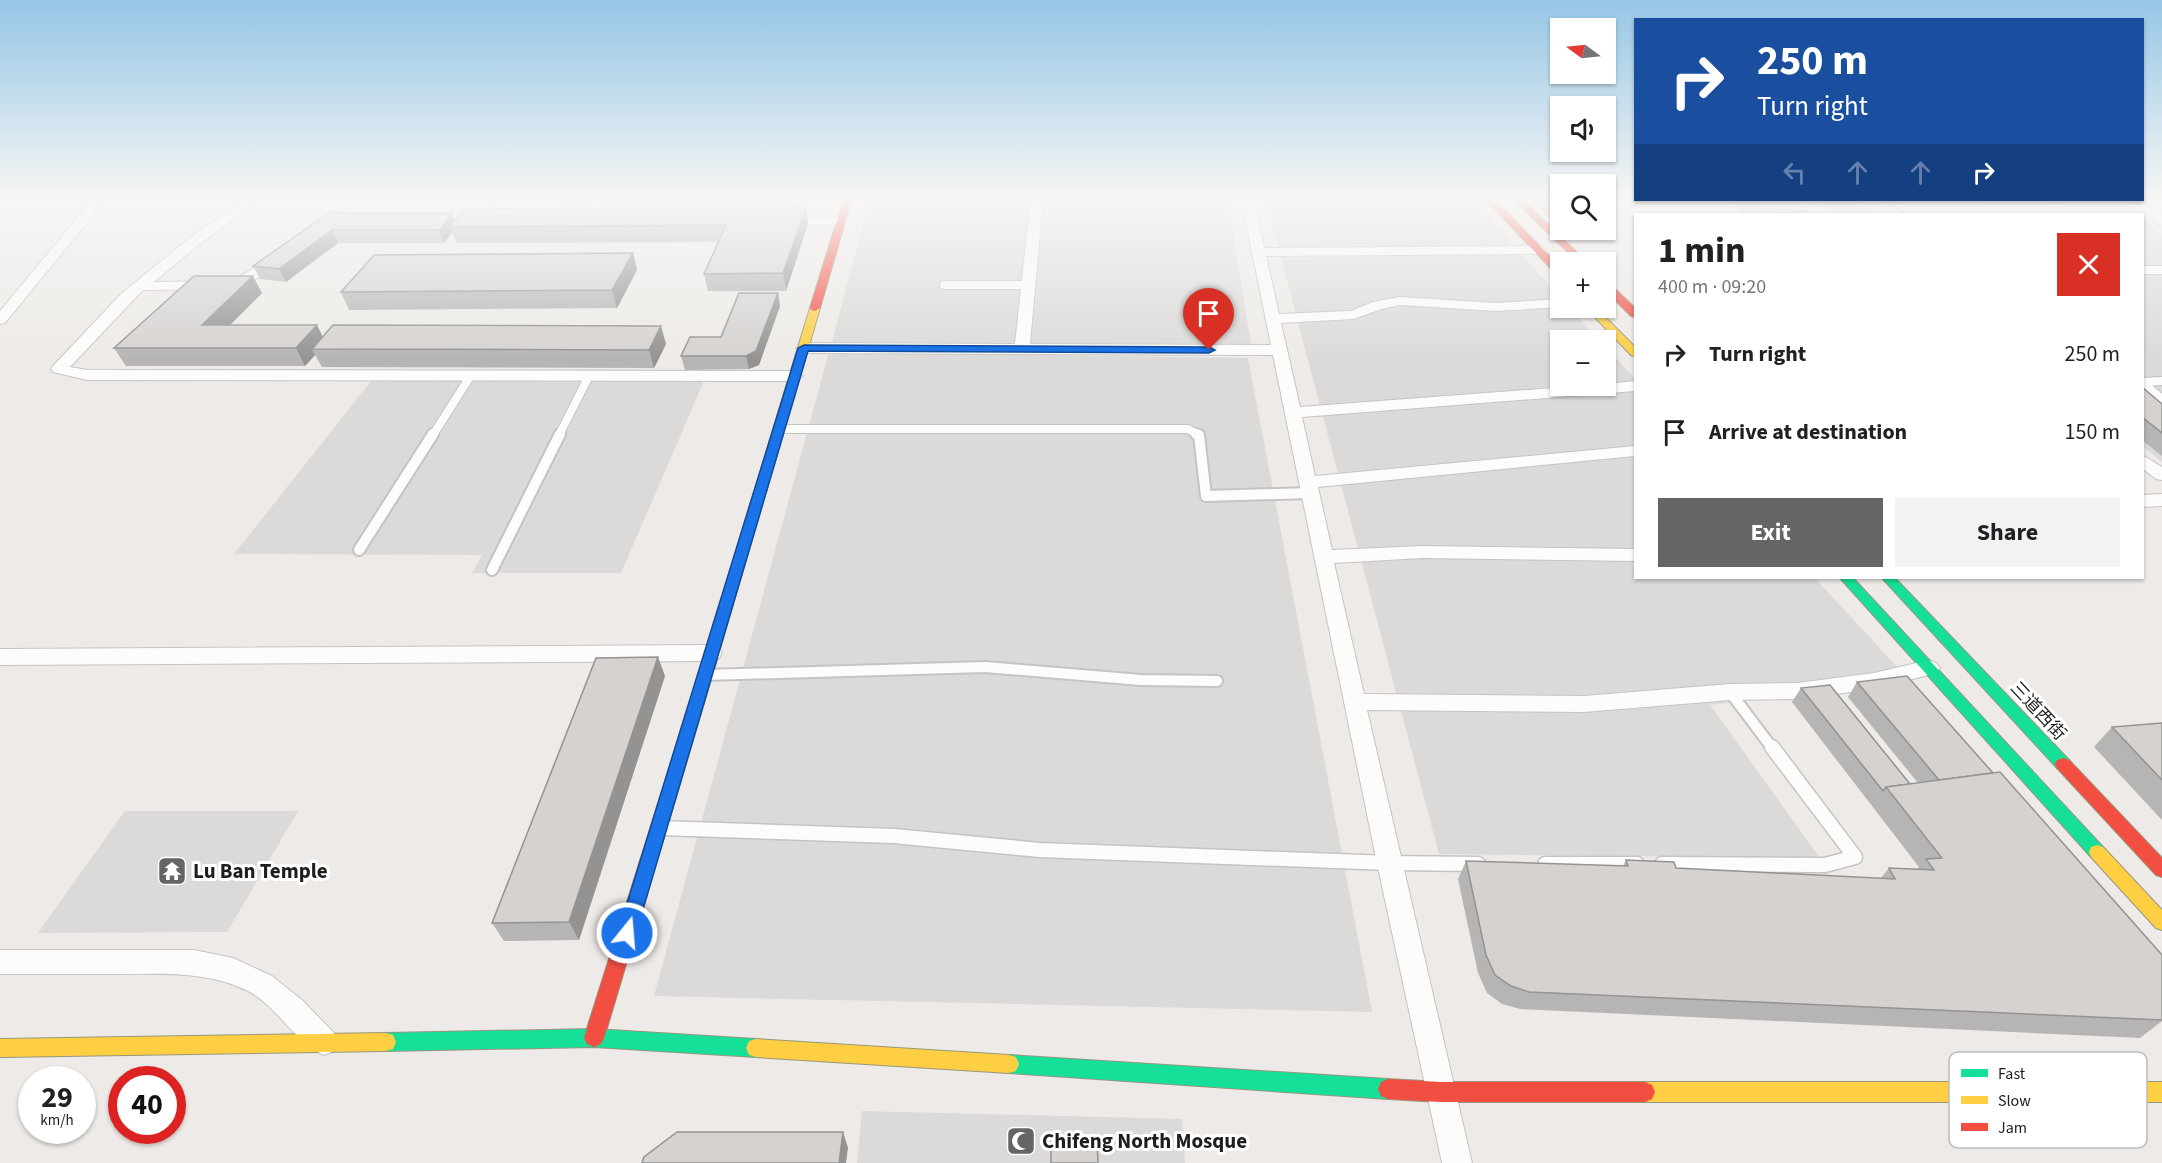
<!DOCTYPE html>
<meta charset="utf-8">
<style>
:root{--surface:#fff;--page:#f2f2f2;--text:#202124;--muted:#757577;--accent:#666564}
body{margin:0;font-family:"Source Sans 3","Noto Sans SC",sans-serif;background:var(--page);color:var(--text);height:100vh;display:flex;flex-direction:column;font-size:22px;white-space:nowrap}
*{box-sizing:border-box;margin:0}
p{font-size:20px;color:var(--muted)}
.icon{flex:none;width:33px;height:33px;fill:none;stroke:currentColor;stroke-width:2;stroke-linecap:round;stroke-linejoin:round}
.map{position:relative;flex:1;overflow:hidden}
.side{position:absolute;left:1634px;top:213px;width:510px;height:366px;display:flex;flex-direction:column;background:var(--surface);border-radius:0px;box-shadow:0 2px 4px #0004}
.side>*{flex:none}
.top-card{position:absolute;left:1634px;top:18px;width:510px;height:183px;border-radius:0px;box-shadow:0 2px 4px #0004;background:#1a4fa0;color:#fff;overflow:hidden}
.needle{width:39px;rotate:285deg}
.fabs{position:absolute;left:1550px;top:18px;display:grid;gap:12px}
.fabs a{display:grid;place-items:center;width:66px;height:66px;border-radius:0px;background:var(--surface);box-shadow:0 2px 4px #0004;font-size:30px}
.speed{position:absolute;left:18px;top:1066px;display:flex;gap:12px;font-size:30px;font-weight:700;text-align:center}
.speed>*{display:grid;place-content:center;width:78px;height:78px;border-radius:50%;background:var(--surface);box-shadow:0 2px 4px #0004;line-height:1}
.speed small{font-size:15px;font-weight:400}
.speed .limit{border:9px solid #d22;background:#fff;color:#111}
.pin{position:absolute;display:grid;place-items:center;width:51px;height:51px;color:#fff;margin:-62px -26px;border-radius:50% 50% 50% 0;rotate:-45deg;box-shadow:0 0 6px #0007}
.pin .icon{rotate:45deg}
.me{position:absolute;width:66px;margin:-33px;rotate:17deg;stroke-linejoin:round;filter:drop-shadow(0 0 4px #0008)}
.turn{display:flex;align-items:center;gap:21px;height:126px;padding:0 24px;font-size:27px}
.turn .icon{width:78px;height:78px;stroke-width:2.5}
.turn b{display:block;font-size:42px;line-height:51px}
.lanes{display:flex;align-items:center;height:57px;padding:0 24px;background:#0003;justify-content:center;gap:30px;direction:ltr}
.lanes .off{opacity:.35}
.round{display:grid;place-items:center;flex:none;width:63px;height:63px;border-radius:0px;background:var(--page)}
.overview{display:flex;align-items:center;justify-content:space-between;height:102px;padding:0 24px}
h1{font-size:36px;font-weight:700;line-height:45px}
.primary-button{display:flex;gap:12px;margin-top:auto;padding:12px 24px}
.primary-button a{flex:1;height:69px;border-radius:0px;background:var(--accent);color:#fff;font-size:24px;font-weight:700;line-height:69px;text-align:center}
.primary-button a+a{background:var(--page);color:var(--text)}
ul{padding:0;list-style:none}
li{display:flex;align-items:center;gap:18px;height:78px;padding:0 24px}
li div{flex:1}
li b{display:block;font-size:22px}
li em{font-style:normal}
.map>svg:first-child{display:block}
.residential{fill:#dcdad8}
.education{fill:#f7f3e2}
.religious{fill:#dbdad8}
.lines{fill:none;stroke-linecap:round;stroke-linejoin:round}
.lane-far2-casing{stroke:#c5c4c3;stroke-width:10}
.lane-far1-casing{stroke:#c5c4c3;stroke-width:14}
.lane-casing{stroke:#c5c4c3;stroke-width:17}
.street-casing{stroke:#c5c4c3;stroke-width:2}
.fast-casing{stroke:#98967e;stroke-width:2}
.slow-casing{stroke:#98967e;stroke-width:2}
.jam-casing{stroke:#98967e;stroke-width:2}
.lane-far2{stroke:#fcfcfb;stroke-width:8}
.lane-far1{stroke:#fcfcfb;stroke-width:10}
.lane{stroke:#fcfcfb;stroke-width:14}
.street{fill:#fcfcfb;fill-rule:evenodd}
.fast{fill:#16e098;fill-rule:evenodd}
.slow{fill:#ffcf43;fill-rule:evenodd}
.jam{fill:#f24e42;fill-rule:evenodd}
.wall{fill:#b7b5b3}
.shaded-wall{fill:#959392}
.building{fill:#d5d2d0;stroke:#959392;stroke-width:1.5}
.route{fill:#1a73e8;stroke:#114b97;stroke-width:1.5}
.labels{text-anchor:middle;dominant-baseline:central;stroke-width:6;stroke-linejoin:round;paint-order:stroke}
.street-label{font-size:18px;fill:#1e1e1e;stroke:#fff}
.near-poi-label{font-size:21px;font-weight:bold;fill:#1e1e1e;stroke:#fff;text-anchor:start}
.key{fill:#fff;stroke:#bcbcbc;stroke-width:1.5}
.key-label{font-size:16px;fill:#1e1e1e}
</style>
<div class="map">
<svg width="2162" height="1163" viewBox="0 0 2162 1163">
<rect width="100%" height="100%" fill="#edeae7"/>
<g class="residential">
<path d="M870 198H1227L1251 344 832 342Z"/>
<path d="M1265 198H1470L1560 297V308H1569L1600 340H1560V386H1605V346L1635 379V578H1815L1910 681 1710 705 1820 858 1439 854Z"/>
<path d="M1811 200H1981L1984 202 2063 207 2058 200H2125L2141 214H1832Z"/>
<path d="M2142 216 2162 235V462L2142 446Z"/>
<path d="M829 352 1248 358 1372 1012 654 996Z"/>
<path d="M372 380 704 381 621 573H472L482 555 234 554Z"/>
</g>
<path class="education" d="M598 198H795L790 217 583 216Z"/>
<g class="religious">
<path d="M125 811H298L227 932 38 933Z"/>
<path d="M862 1111 1182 1119 1185 1163H857Z"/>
</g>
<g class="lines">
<g class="lane-far2-casing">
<g id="lane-far2">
<path d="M944 285H1028"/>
<path d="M2142 382 2162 399"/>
<path d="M2142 382 2162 381"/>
<path d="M780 429H1188L1199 435"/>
<path d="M433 435 471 375"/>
<path d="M559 435 589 376"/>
</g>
</g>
<g class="lane-far1-casing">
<g id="lane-far1">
<path d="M1196 434 1199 435 1206 496 1310 493"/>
<path d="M359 550 433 434"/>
<path d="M492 570 560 434"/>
<path d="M706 675 985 667 1141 680 1217 681"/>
<path d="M1730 692 1773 749"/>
</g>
</g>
<g class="lane-casing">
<g id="lane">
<path d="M661 828 894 836 1040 850 1389 863 1478 864"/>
<path d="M1545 864H1637"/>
<path d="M1662 864 1825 865 1855 857 1772 747"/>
</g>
</g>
<g class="street-casing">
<g id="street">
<path d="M94 198H107L5 323 0 324V311Z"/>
<path d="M248 198H262L197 246 154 282 229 281C247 277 269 252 284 255L286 258 284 261 245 286 229 289 143 290 70 367 87 370 795 371 803 376 795 381 87 380 53 372 51 369 53 366 121 294 187 240Z"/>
<path d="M487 198H500L473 224H463L461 221 463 218Z"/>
<path d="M1031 198H1043L1030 344 1271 345 1241 198H1253L1264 248 1539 246 1546 250 1539 254 1266 256 1279 314 1351 311 1373 302 1400 297 1496 303 1560 299V307L1496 311 1400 305 1382 309 1353 319 1281 323 1300 407 1580 386H1605V384L1635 381V391L1302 417 1315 476 1635 446V456L1318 487 1332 550 1422 546 1635 549V561L1422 558 1334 563 1364 694 1584 696 1730 684 1797 683 1874 673 1929 660 1936 663 1940 668 1936 673 1874 689 1797 699 1730 700 1584 712 1367 710 1472 1163H1442L1377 863 1273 355 804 353 796 348 804 343 1015 344Z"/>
<path d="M2142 198H2145L2162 214V225L2157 224 2134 200Z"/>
<path d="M1785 200H1799L1819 214H1804Z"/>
<path d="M783 217H841L848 221 841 225 778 224 776 221Z"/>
<rect x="2142" y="266" width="20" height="8"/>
<path d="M2142 455 2162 467V480L2156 479 2142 468Z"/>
<path d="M2162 494V506L2142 507V495Z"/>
<path d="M712 645 719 648 722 653 719 658 712 661 0 665V649Z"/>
<path d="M0 950H194L233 958 272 976 302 1000 334 1033 338 1042 334 1051 324 1055C296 1044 277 1006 248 991 206 970 160 974 114 974 76 974 38 974 0 974Z"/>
</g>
</g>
<g class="fast-casing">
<g id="fast">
<path d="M1840 578H1853L2103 847 2105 852 2103 857 2097 859 2091 857Z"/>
<path d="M1882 578H1895L2069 760 2071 764 2069 768 2063 770 2057 768Z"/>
<path d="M594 1029 756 1039 763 1041 766 1048 763 1055 756 1057 594 1047 386 1051 379 1049 376 1042 379 1035 386 1033Z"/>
<path d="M1009 1055 1388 1079 1395 1082 1398 1089 1395 1096 1388 1099 1009 1073 1002 1071 999 1064 1002 1057Z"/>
</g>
</g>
<g class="slow-casing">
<g id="slow">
<path d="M815 305 820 308 704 703 702 707H692L690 703 810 308Z"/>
<path d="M1586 308H1596L1635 347V356L1631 355Z"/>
<path d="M2097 845 2103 847 2162 910V930L2156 928 2091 857 2089 852 2091 847Z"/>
<path d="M386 1033 393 1035 396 1042 393 1049 386 1051 0 1057V1039Z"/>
<path d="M756 1039 1009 1055 1016 1057 1019 1064 1016 1071 1009 1073 756 1057 749 1055 746 1048 749 1041Z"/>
<path d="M1645 1082H2162V1102H1645L1638 1099 1635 1092 1638 1085Z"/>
</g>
</g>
<g class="jam-casing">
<g id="jam">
<path d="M844 198H852L820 308 815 311 811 310 810 308Z"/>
<path d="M1484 198H1493L1560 267V276L1557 275Z"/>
<path d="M1512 198H1521L1587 262H1578Z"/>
<path d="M1605 281 1608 282 1635 308V317L1631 316 1605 290Z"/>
<path d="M697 697 702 699 704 703 604 1038 601 1044 594 1047 587 1044 584 1038 690 703 692 699Z"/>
<path d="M2063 758 2069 760 2162 858V877L2156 875 2057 768 2055 764 2057 760Z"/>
<path d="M1388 1079 1440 1082H1645L1652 1085 1655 1092 1652 1099 1645 1102H1440L1388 1099 1381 1096 1378 1089 1381 1082Z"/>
</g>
</g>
<use href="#lane-far2" class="lane-far2"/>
<use href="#lane-far1" class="lane-far1"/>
<use href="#lane" class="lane"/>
<use href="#street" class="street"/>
<use href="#fast" class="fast"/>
<use href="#slow" class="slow"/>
<use href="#jam" class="jam"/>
</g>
<g class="wall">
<path d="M1529 198H1560V227Z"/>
<path d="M1725 200H1791L1807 211 1806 214H1744Z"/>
<path d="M1814 200H1884L1906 214H1835Z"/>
<path d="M806 208 808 224 786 291H708L704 274 719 242 457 243 452 232 444 243H338L286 282 260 279 253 266 354 214 455 221Z"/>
<path d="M1605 215 1615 224 1610 236 1574 240 1563 230H1605Z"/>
<path d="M633 253 637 270 617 308 349 310 341 292Z"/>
<path d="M262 293 230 325 323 337 666 344 654 368 322 367 315 355 305 366H126L114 348Z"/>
<path d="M778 293 780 306 759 365 749 369 685 370 681 356 721 337Z"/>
<path d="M2142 387 2162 404V456L2142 440Z"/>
<path d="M665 676 579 940 504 941 492 923Z"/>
<path d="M1857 682 2162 1021 2140 1038 1520 1009 1502 1004 1487 993 1478 973 1458 879 1466 861 1623 866 1626 860 1676 868 1881 878 1889 868 1917 869 1919 867 1792 702 1801 688 1910 784 1918 783 1848 697Z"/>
<path d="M2162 723V820L2094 747 2112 727Z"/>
</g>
<g class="shaded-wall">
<path d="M806 208 808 224 786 291 783 273Z"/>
<path d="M452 214 457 226 450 227 452 232 444 243 439 230Z"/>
<path d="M332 230 338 243 286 282 279 269Z"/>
<path d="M633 253 637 270 617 308 612 290Z"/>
<path d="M253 276 262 293 212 343 202 325Z"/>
<path d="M778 293 780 306 759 365 749 369 746 356Z"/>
<path d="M317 325 326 343 312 349 315 355 305 366 296 348Z"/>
<path d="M661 326 666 344 654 368 649 350Z"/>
<path d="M658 657 665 676 579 940 569 922Z"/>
<path d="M843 1132 848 1148 846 1163H839Z"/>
</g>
<g class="building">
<path d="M1546 198H1560V211Z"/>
<path d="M1746 200H1791L1807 211 1766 214Z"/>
<path d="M1845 200H1884L1906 214H1867Z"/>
<path d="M806 208 783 273 704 274 726 225 450 227 464 209Z"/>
<path d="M330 212 354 214H452L439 230H332L279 269 253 266Z"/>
<path d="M1605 215 1615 224 1605 225Z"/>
<path d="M633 253 612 290 341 292 374 255Z"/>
<path d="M194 276H253L202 325H317L296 348H114Z"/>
<path d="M739 293H778L756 351 746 356H681L690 337H721Z"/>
<path d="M333 325 661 326 649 350 312 349Z"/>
<path d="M2142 387 2162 404V433L2142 417Z"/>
<path d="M658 657 569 922 492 923 596 658Z"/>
<path d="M1907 676 1993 773 1939 780 1857 682Z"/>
<path d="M1830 685 1910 784 1886 787 1883 791 1801 688Z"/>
<path d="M2162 723V780L2112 727Z"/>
<path d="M2000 772 2162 955V1020L1529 992 1511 986 1495 975 1486 955 1466 861 1628 866 1626 860 1674 862 1676 868 1895 879 1889 868 1934 870 1926 859 1942 858 1886 787Z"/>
<path d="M677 1132H843L839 1163H642L644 1157Z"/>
<path d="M1097 1139 1098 1163H1051V1140Z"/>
</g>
<linearGradient id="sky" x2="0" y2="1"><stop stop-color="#95c6e6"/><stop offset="0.55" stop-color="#f7f6f4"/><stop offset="1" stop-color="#f7f6f4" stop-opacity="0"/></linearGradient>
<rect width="2162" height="361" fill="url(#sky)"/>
<path class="route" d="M804 345 1209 347 1215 350 1209 353 808 351 636 933 633 939 627 941 620 939 618 933 798 348Z"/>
<defs>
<g id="temple-square" transform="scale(1.5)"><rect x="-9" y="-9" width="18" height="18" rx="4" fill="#666564" stroke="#fff"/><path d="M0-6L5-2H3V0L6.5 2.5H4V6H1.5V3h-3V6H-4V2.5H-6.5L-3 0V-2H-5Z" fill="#fff"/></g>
<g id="mosque-square" transform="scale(1.5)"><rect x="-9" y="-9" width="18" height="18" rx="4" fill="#666564" stroke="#fff"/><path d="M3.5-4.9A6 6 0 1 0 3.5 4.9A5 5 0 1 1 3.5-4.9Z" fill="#fff"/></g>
</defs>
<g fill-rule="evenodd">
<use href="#temple-square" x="172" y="871"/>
<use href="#mosque-square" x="1021" y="1141"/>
</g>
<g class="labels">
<g class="street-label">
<text transform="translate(2038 711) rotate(47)">三道西街</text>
</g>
<g class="near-poi-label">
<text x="193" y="871">Lu Ban Temple</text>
<text x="1042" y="1141">Chifeng North Mosque</text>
</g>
</g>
<rect x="1949" y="1052" width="198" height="96" rx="9" class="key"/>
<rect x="1961" y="1069" width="27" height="8" fill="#16e098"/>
<rect x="1961" y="1096" width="27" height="8" fill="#ffcf43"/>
<rect x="1961" y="1123" width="27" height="8" fill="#f24e42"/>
<g class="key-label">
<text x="1998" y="1079">Fast</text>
<text x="1998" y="1106">Slow</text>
<text x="1998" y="1133">Jam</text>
</g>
</svg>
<div class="fabs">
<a><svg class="needle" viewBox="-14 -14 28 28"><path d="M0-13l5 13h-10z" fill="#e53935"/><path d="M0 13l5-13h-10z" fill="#757577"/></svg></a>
<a><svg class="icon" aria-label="sound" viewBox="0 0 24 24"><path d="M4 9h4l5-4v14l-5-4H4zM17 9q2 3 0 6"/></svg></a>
<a><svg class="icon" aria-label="search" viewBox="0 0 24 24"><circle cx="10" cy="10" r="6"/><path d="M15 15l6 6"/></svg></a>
<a>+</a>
<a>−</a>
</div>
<div class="speed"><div>29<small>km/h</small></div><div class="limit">40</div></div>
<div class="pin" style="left:1209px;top:350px;background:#d93025"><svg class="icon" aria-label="arrive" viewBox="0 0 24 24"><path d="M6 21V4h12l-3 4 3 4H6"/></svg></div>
<svg class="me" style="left:627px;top:933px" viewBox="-20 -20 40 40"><circle r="17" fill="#1a73e8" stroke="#fff" stroke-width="3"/><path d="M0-11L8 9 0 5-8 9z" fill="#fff"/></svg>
<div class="top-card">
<div class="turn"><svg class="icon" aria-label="right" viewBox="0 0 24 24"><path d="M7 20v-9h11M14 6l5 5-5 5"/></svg><div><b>250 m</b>Turn right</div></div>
<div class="lanes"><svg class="icon off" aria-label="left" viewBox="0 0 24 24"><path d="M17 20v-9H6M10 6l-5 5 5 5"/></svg><svg class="icon off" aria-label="ahead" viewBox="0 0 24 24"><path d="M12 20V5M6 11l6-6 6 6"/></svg><svg class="icon off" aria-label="ahead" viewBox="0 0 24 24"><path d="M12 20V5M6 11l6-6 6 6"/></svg><svg class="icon" aria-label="right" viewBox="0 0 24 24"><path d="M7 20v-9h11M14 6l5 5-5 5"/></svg></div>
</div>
<section class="side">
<div class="overview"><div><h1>1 min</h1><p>400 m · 09:20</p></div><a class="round" style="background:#d93025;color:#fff"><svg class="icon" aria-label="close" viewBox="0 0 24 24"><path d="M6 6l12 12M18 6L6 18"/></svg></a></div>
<ul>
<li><svg class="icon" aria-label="right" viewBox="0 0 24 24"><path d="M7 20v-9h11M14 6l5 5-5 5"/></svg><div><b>Turn right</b></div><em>250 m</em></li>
<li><svg class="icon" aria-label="arrive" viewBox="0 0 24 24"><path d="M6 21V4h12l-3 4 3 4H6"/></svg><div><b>Arrive at destination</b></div><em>150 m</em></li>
</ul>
<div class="primary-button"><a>Exit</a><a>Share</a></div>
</section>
</div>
